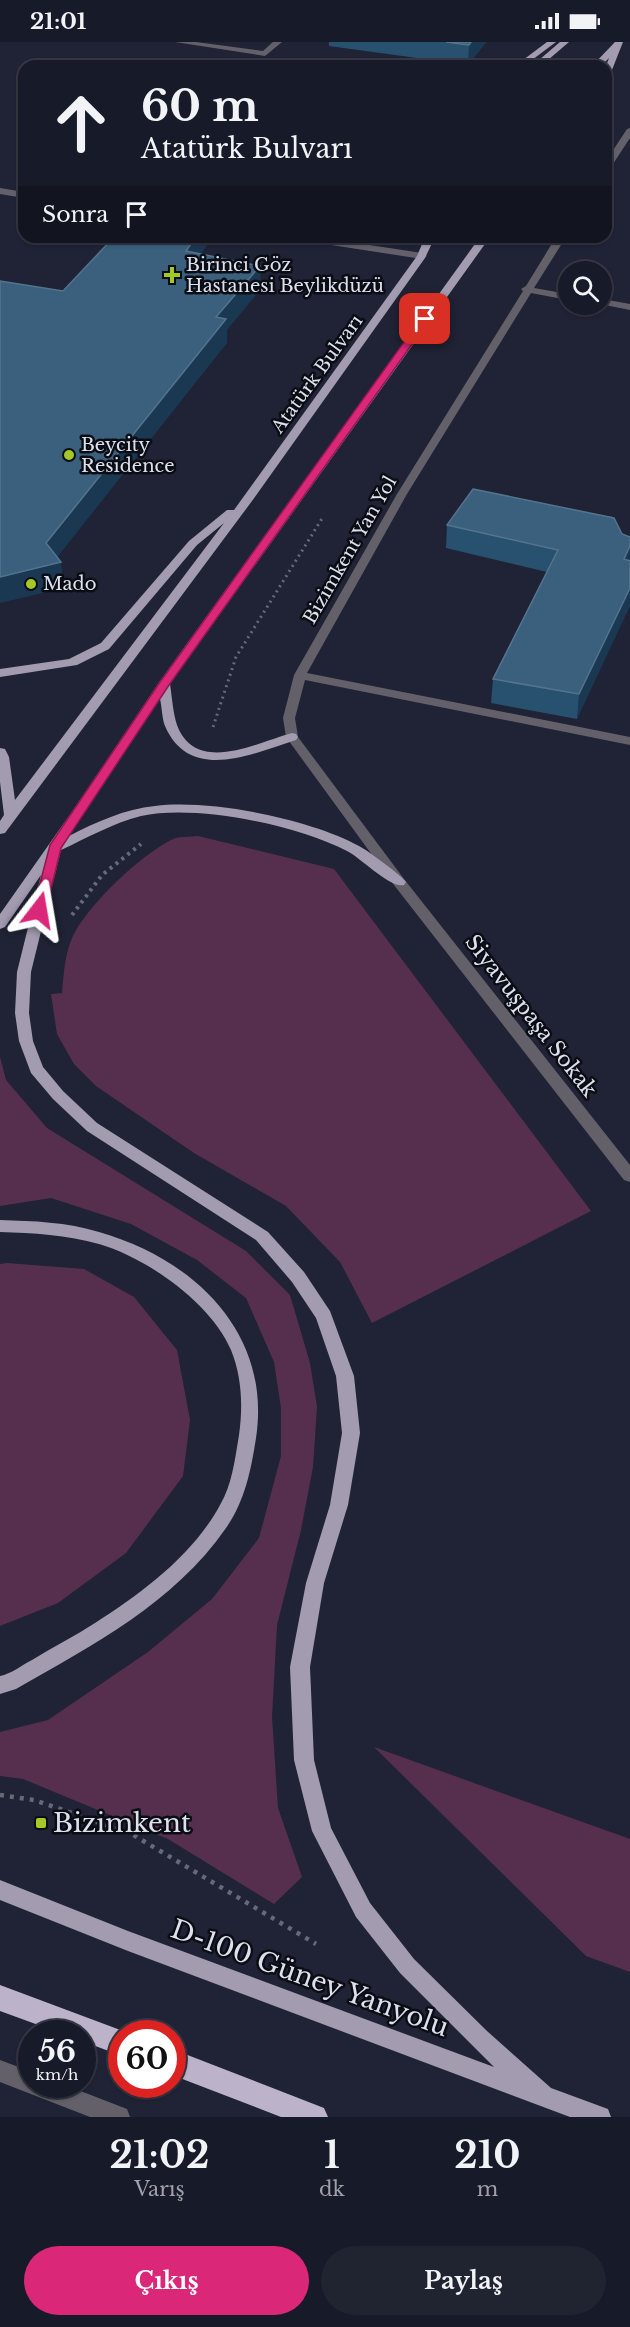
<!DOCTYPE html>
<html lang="tr">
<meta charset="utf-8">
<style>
:root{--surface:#171a28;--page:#202330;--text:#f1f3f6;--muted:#9ea1a8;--line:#363845;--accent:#db2777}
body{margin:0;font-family:"Libre Baskerville",serif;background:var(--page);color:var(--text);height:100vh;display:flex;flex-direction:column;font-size:22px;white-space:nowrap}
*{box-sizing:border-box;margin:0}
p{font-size:20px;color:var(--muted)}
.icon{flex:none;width:33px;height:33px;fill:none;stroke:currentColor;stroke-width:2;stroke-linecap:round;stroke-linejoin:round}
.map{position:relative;height:2075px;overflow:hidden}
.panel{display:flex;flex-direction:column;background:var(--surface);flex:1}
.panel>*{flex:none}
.banner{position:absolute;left:18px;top:18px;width:594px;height:183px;border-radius:18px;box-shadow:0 2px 4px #0004,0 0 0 2px var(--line);background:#171a28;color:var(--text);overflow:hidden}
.tools{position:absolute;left:558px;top:219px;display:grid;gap:12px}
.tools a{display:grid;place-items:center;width:54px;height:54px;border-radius:50%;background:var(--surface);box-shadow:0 2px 4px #0004,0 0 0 2px var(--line);font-size:30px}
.speed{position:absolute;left:18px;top:1978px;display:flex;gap:12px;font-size:30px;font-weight:700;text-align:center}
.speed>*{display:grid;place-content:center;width:78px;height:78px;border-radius:50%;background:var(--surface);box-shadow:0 2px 4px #0004,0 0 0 2px var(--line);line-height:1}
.speed small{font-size:15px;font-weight:400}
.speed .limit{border:9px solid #d22;background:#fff;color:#111}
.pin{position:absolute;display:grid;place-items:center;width:51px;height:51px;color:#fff;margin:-26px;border-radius:12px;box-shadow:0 3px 9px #0006}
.me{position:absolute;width:66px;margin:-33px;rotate:14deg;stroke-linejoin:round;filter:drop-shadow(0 0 4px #0008)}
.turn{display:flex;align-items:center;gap:21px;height:126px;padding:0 24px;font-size:27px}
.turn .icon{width:78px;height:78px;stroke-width:2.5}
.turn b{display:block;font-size:42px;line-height:51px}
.then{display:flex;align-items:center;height:57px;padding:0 24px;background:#0003;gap:12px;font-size:22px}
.eta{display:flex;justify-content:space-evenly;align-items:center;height:102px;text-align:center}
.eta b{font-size:36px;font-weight:700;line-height:42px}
.action{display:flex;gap:12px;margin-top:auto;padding:12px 24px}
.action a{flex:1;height:69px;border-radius:36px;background:var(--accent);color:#fff;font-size:24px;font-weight:700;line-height:69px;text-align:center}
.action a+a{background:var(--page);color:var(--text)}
.status{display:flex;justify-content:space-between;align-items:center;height:42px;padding:0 30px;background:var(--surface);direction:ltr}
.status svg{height:16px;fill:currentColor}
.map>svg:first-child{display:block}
.green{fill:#562f4f}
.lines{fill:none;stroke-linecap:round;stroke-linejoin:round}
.path-far2{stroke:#656979;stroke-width:3;stroke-dasharray:2 4;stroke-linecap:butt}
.path-far1{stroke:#656979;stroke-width:4;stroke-dasharray:3 4.5;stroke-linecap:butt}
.path{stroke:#656979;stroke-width:4.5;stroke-dasharray:4 6;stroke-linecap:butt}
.minor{fill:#646069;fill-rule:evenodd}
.major{fill:#a39baf;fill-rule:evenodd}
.highway{fill:#bcb3ca;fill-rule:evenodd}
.wall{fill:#27516f}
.shaded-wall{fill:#1b3852}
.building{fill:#3a607d;stroke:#54748e;stroke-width:1.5}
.route{fill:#db2777;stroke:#8e194d;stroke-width:1.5}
.poi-dot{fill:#a4c824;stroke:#0b0d15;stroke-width:2}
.labels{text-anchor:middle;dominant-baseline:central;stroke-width:5;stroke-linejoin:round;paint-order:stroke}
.far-poi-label{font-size:18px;fill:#dde1ed;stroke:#0b0d15;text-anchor:start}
.far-street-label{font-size:18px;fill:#dde1ed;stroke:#0b0d15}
.street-label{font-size:21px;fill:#dde1ed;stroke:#0b0d15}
.near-poi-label{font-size:26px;fill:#dde1ed;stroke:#0b0d15;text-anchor:start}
.near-street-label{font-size:26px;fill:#dde1ed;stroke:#0b0d15}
</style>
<div class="status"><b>21:01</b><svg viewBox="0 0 49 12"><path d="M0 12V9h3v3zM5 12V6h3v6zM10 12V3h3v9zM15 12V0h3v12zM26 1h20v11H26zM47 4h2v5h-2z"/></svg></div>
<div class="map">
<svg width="630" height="2075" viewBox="0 0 630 2075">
<rect width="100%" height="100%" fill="#1f2335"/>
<g class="green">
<path d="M198 794 334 827 591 1169 372 1281 340 1220 286 1164 194 1111 96 1044 74 1022 57 992 51 952 62 951C64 929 65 907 76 888 94 858 140 814 171 798 178 794 190 795 198 794Z"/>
<path d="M0 1015 6 1038 47 1086 246 1209 290 1253 310 1321 317 1365 313 1425 301 1488 277 1583 272 1675 278 1766 302 1835 274 1862 168 1797 23 1737 0 1734V1690L48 1678 148 1610 212 1557 259 1496 281 1414V1366L274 1320 246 1256 197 1218 131 1182 51 1156 0 1164Z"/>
<path d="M7 1221 84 1227 134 1255 177 1308 190 1378 183 1434 126 1511 58 1561 0 1584V1222Z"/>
<path d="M374 1705 630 1797V1930L586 1914Z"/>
</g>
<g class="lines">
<path class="path-far2" d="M213 685 236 615 323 475"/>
<path class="path-far1" d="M72 873 102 833 141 802"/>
<path class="path" d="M0 1753 34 1758 130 1791 316 1902"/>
<g class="minor">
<path d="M175 0H196L263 9 273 0H282L265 14Z"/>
<path d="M630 86V96L609 128 606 129V119L627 87Z"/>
<path d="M0 146 24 150V156L0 152Z"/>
<path d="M294 195H317L422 211 427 214 422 217 299 198Z"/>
<path d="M556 195H566L534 246 568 252V258L531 251 407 452 307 631 630 695V703L305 638 295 676 298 695 404 837 630 1123V1140L624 1138 394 843 286 695 283 676 294 633 397 452 523 249 521 247 526 244Z"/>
<path d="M602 257 630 262V268L600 262Z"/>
<path d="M0 2018 32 2030V2043H65L127 2067 130 2075H90L0 2040Z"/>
</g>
<g class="major">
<path d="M547 0H556L524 24H515Z"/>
<path d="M560 0H569L541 24H532Z"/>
<path d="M615 0H623L610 33 606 35V24L609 16 601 24H592Z"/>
<path d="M425 195H435L425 216 252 459 5 791 0 792V779L4 773 0 740V706L5 707 9 715 15 758 224 481 197 503 109 607 77 623 0 635V627L69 617 101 601 189 499 227 468H234L417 214Z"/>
<path d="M480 195H490L170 642C172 655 173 671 177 683 196 734 258 700 292 691L296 692 298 695 296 698C254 711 190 742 165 684 162 677 162 665 160 657L69 794C96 780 125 767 155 764 211 757 310 777 359 804 370 810 379 818 389 825 395 830 401 834 406 840L404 843C391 847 361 816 347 809 297 783 196 762 141 774 113 781 87 796 61 808L31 930 29 971 33 999 43 1025 63 1049 97 1081 268 1190 304 1230 330 1269 354 1334 360 1391 348 1463 324 1541 310 1625 314 1718 331 1786 370 1861 414 1917 487 1989 551 2046 608 2067 611 2075H570L128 1909 0 1858V1838L128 1889 494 2025 400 1931 356 1875 312 1789 294 1718 290 1625 306 1541 330 1463 342 1391 336 1334 316 1276 292 1240 256 1198 87 1089 53 1057 31 1031 19 999 15 971 17 930 41 833 5 885 0 887V872L76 764 160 639Z"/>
<path d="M0 1178C33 1179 67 1180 99 1190 194 1217 272 1291 256 1396 251 1428 245 1459 226 1486 174 1561 93 1603 16 1647L0 1652V1634C11 1632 22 1623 32 1618 53 1605 75 1594 95 1581 142 1551 193 1513 220 1463 232 1443 235 1417 239 1393 243 1365 242 1335 231 1308 211 1261 147 1216 99 1202 67 1193 33 1191 0 1190Z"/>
</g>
<g class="highway">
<path d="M0 1943 131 1992H122V2014L82 1999V1992H63L0 1969Z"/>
<path d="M172 2007 324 2066 328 2075H281L172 2033Z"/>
</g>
</g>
<g class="wall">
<path d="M329 0H486L468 23 329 4Z"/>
<path d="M614 476 577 677 491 661 493 637 547 530 446 506 447 483Z"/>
</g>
<g class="shaded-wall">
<path d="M471 0H486L468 23 469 3Z"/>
<path d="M196 195H211V197L187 233 186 209Z"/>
<path d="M260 224 261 247 227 288V301L51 523 61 520 64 546 0 561V535L46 501 216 275Z"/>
<path d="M630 504V520L624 517Z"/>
<path d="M630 546V564L577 677 579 652Z"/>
</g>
<g class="building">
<path d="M446 0H471L469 3Z"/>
<path d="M114 195H196L186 209 260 224 216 275 226 277 46 501 61 520 0 535V239L63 249Z"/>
<path d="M473 447 614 476 622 492 630 495V504L624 517 630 519V546L579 652 493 637 558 508 447 483Z"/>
</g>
<path class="route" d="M422 275 430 277 169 643 61 806 46 868 44 871H35L33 868 50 803 160 640Z"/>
<g class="poi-dot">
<path d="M169 224h6v6h6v6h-6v6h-6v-6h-6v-6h6z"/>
<circle cx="69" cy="413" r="6"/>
<circle cx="31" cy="542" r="6"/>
<rect x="35" y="1775" width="12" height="12" rx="3"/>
</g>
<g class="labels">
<g class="far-poi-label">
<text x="186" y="223">Birinci Göz<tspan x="186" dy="21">Hastanesi Beylikdüzü</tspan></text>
<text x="81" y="403">Beycity<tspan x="81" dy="21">Residence</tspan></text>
<text x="43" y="542">Mado</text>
</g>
<g class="far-street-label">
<text transform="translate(317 332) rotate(-54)">Atatürk Bulvarı</text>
<text transform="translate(350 508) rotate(-60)">Bizimkent Yan Yol</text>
</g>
<g class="street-label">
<text transform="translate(531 974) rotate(52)">Siyavuşpaşa Sokak</text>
</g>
<g class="near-poi-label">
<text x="53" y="1781">Bizimkent</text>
</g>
<g class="near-street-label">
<text transform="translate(310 1936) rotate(20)">D-100 Güney Yanyolu</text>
</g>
</g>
</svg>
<div class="tools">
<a><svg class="icon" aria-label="search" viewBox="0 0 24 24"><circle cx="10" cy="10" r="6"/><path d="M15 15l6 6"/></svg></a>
</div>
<div class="speed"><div>56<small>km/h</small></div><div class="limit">60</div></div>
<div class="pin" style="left:425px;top:277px;background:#d93025"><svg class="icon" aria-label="arrive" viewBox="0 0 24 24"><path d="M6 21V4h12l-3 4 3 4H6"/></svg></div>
<svg class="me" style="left:39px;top:868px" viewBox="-20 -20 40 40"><path d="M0-17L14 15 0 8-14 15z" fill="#db2777" stroke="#fff" stroke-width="4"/></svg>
<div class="banner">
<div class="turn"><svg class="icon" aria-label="ahead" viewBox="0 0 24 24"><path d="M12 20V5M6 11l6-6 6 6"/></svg><div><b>60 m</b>Atatürk Bulvarı</div></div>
<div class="then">Sonra<svg class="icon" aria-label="arrive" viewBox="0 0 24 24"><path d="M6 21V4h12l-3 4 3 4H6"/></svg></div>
</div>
</div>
<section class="panel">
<div class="eta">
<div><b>21:02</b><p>Varış</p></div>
<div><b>1</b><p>dk</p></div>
<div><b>210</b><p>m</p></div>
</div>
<div class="action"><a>Çıkış</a><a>Paylaş</a></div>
</section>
